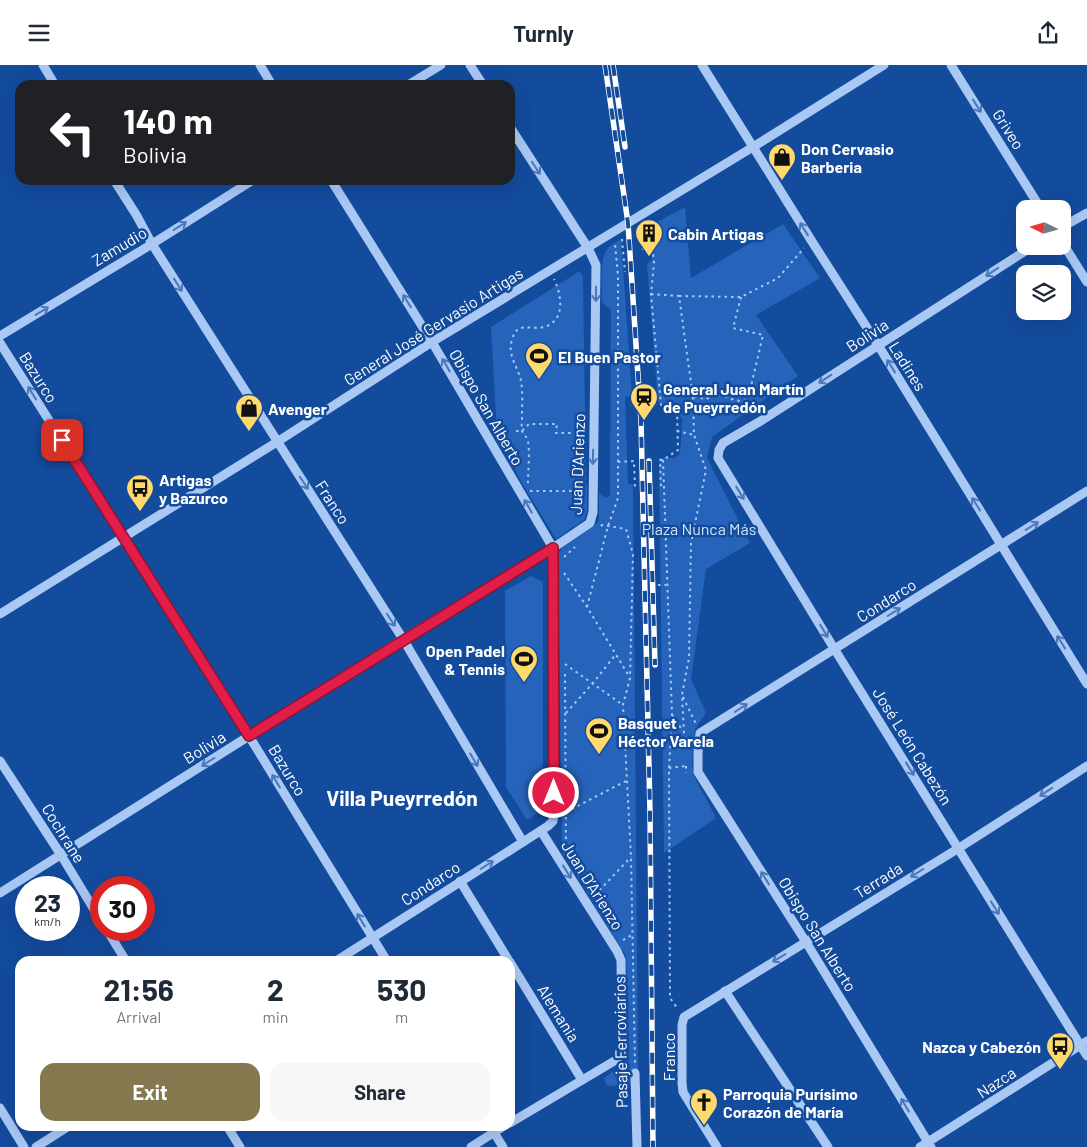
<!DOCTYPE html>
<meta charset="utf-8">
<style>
:root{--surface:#fff;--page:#f6f6f7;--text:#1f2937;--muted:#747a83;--accent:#84784f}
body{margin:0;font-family:Barlow,sans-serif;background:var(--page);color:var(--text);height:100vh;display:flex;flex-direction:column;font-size:19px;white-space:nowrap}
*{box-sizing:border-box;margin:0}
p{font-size:16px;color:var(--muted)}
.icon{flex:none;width:28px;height:28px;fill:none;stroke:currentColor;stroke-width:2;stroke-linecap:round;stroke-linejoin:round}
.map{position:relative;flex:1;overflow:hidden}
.sheet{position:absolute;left:15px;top:891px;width:500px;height:175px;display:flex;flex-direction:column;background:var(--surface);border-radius:15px;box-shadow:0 5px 20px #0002}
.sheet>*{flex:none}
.hud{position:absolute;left:15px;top:15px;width:500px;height:105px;border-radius:15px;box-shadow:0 5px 20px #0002;background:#202124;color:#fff;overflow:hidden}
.needle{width:32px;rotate:275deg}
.buttons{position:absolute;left:1016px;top:135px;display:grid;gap:10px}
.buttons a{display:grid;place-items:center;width:55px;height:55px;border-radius:10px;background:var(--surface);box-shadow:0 5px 20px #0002;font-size:25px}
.speed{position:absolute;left:15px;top:811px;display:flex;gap:10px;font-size:25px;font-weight:700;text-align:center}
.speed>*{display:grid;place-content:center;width:65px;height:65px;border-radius:50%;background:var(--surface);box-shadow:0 5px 20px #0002;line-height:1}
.speed small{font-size:12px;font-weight:400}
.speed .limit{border:8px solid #d22;background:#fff;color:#111}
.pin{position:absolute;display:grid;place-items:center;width:42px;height:42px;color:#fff;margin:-21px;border-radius:10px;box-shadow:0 2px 8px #0006}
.me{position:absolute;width:55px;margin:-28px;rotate:0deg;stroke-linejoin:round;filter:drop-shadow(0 0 4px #0008)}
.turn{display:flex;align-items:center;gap:18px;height:105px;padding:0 25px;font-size:22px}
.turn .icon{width:65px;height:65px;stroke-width:2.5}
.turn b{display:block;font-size:35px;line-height:42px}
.eta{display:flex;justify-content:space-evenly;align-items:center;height:85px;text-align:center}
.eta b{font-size:30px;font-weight:700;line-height:35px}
.primary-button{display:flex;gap:10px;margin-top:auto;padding:10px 25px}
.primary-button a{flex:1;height:58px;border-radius:15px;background:var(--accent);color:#fff;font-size:20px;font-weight:700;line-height:58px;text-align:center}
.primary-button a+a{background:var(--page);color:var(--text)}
header{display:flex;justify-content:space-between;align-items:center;height:65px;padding:0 25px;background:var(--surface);font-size:22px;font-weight:700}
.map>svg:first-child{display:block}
.green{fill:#2664bb}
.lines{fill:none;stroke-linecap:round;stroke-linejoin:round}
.path{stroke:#a9c8f4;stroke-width:2;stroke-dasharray:2.5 4;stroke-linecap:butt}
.minor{stroke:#a9c8f4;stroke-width:9}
.rail-casing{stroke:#fff;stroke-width:5.5}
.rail{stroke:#134b9d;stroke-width:4;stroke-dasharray:11;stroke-linecap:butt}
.oneway{stroke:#4877bb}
.route-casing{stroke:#92132f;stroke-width:12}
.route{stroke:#e11d48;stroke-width:9}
.labels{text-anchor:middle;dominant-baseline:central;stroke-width:5;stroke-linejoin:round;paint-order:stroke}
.street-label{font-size:16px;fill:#fff;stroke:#134b9d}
.poi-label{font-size:16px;font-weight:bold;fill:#fff;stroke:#134b9d;text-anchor:start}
.park-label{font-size:16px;fill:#d1e4fd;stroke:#134b9d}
.district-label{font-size:21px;font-weight:bold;fill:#fff;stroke:#134b9d}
</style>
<header><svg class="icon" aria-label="menu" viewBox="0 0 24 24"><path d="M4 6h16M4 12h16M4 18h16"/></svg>Turnly<svg class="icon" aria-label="share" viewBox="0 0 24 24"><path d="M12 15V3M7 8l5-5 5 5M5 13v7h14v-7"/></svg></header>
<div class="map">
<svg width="1087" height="1082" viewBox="0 0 1087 1082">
<rect width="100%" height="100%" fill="#134b9d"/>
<g class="green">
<path d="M685 142 691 213 783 159 820 213 756 250 798 311 712 372 707 393 750 478 706 504 691 614 706 648 695 664 692 698 694 711 716 753 664 788 659 393H674L679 390 681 379 682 353 658 336 647 199 652 195 650 161Z"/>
<path d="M621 174 632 331 625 332 628 418 633 420 637 888 638 1019 607 1021 604 1013 629 995 626 891 562 787 558 496 559 488 563 482 593 462 599 456V428L606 433 610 431 611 245 602 237C602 222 599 196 607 184 611 179 616 177 621 174Z"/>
<path d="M580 206 583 212 586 420H587V446L584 455 556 474 523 420 497 369 491 262Z"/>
<path d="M531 511 543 517V745L527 755 506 722 505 526Z"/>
</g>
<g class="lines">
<g class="path">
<path d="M650 157 654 198 651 229 661 340 677 344 678 385 663 395H660L661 422"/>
<path d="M641 163 643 186"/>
<path d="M622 174 625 207"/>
<path d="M651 229 679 231 693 332 694 370 706 405 691 478 689 593 682 630 684 668 688 679"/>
<path d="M679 231 741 232 778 213 804 183"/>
<path d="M741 232 733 263 763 270 749 330 744 337"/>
<path d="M694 332 706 334 719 329 731 334 744 337 753 349"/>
<path d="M516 366H522L529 359H557L556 368H584"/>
<path d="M677 366 694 370"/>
<path d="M663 395 672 650 669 703 670 933 678 944"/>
<path d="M618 397 634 396 635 423"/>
<path d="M528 418C528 405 530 389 528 376 527 372 524 370 522 366 521 363 522 358 522 354 522 342 523 328 521 316 518 302 507 290 512 275 517 254 533 267 547 261 566 253 561 228 554 214"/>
<path d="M530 426H583"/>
<path d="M601 461 602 460 626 464 633 489 630 613 623 640 631 792 635 999"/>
<path d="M564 492 575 482"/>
<path d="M564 508 587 542 629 611"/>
<path d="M658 520H666"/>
<path d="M587 542 608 461 618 433V211L615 179"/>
<path d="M565 599 623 640"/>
<path d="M565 609 566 787"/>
<path d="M683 632 696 659"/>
<path d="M566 648 593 618 616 589"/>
<path d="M672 650 683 666"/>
<path d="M686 701V708"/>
<path d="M669 703 686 701 688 702"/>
<path d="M566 747 626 716"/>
<path d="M595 830 631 792"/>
<path d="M623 875 632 870"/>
</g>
<g class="minor">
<path d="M43 0 55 20"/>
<path d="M260 0 272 20"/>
<path d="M470 0 483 20"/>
<path d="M702 0 811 175 878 280 1087 619"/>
<path d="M951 0 1041 144"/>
<path d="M408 20 441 0"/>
<path d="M114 115 137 151 152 179 403 574 523 777"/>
<path d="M331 115 432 277 553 483"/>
<path d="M1062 162 1087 148"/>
<path d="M1062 177 1087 217"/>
<path d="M1033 181 759 357 723 378 719 385 718 393 835 585 1087 991"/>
<path d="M0 271 152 179 253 115"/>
<path d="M0 278 249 671 387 896"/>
<path d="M0 549 277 377 432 277 753 82 884 0"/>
<path d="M0 696 61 790 101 856"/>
<path d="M460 816 509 896"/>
<path d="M0 828 403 574 553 483 590 458 593 447 596 200 588 183 510 62"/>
<path d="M107 865 126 896"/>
<path d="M336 896 523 777 548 761 553 756 554 747 553 483"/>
<path d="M510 897 582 1015"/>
<path d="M725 926 828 1082"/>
<path d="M635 1008 637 1082"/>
<path d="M0 1043 24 1082"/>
<path d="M510 1058 616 995 621 990 622 980 621 895 617 886 541 766"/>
<path d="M227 1061 240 1082"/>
<path d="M490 1061 503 1082"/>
<path d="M36 1082 69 1061"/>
<path d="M471 1082 504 1061"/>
<path d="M717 1082 683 1027 682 1018V960L684 952 959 783 1087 701"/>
<path d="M920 1082 1087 976"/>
<path d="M931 1082 806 877 698 707V688L700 668 1087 426"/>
</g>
<g class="rail-casing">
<g id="rail">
<path d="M605 0 628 158 641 356 650 747 653 1082"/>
<path d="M613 0 625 82"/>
<path d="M649 396 655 600"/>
</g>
</g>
<use href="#rail" class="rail"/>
</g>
<defs><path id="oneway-shaft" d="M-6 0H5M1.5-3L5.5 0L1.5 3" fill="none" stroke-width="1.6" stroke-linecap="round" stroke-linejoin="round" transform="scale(1.25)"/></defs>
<g class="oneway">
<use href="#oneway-shaft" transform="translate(977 41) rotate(58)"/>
<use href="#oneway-shaft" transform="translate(536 103) rotate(57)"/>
<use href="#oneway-shaft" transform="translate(180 161) rotate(-32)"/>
<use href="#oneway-shaft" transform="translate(804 164) rotate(-122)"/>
<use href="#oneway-shaft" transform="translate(992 207) rotate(147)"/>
<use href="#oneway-shaft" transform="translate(178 220) rotate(58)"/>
<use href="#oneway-shaft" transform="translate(596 229) rotate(91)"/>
<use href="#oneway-shaft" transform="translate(407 236) rotate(-122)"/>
<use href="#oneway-shaft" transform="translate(42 246) rotate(-31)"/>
<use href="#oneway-shaft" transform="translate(446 300) rotate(-120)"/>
<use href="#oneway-shaft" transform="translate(891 301) rotate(-122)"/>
<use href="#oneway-shaft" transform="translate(825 314) rotate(147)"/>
<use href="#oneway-shaft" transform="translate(32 328) rotate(-122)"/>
<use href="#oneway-shaft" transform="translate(593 392) rotate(91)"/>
<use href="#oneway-shaft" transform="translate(304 418) rotate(57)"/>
<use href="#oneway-shaft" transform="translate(740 428) rotate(59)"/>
<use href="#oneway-shaft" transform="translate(976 439) rotate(-122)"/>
<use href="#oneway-shaft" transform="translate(528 441) rotate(-120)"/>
<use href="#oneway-shaft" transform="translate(1032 461) rotate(-32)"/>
<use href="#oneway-shaft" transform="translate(894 547) rotate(-32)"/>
<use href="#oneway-shaft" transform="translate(391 555) rotate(57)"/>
<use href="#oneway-shaft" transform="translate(824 566) rotate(59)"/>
<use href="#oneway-shaft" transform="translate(1061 577) rotate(-122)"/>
<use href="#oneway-shaft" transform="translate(741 643) rotate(-32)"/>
<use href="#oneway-shaft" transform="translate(474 695) rotate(59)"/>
<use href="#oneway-shaft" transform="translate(208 697) rotate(148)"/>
<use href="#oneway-shaft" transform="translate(910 704) rotate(58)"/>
<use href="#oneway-shaft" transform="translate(276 716) rotate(-121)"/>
<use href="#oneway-shaft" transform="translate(1046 727) rotate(147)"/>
<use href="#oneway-shaft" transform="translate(487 800) rotate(-32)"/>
<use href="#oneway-shaft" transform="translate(567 807) rotate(58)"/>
<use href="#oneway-shaft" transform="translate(917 808) rotate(148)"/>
<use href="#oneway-shaft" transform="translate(765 813) rotate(-122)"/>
<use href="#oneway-shaft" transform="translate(995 843) rotate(58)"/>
<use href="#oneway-shaft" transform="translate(361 855) rotate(-121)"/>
<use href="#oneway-shaft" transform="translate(779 893) rotate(149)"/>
<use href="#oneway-shaft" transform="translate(905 1040) rotate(-121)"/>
</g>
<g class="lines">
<g class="route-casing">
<path id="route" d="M62 375 249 671 553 483 554 728"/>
</g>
<use href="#route" class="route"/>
</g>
<defs>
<g id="shop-pin" transform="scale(1.4375)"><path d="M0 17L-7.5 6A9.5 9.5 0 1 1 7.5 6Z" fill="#ffd96c" stroke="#134b9d"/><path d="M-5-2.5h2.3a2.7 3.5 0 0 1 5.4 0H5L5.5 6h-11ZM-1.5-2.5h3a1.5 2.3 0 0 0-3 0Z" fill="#111"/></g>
<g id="building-pin" transform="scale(1.4375)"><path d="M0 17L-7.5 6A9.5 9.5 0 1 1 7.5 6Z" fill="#ffd96c" stroke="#134b9d"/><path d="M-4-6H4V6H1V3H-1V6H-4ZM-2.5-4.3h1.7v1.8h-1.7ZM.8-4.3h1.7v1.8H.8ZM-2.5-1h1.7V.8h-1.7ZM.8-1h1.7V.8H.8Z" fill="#111"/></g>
<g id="stadium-pin" transform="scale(1.4375)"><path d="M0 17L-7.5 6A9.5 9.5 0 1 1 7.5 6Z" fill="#ffd96c" stroke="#134b9d"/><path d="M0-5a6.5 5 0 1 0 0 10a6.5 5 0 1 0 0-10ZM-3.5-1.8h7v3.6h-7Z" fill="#111"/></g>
<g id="station-pin" transform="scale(1.4375)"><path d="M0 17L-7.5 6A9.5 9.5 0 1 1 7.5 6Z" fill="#ffd96c" stroke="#134b9d"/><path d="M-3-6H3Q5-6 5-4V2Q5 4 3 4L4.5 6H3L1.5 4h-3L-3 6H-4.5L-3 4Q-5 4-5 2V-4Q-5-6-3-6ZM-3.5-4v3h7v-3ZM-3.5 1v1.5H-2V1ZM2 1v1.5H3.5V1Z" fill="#111"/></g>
<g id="bus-pin" transform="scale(1.4375)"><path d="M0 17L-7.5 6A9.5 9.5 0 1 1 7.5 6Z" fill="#ffd96c" stroke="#134b9d"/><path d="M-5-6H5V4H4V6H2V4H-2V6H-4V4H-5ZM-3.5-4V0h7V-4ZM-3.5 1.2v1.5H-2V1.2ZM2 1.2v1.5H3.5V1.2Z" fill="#111"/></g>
<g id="church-pin" transform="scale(1.4375)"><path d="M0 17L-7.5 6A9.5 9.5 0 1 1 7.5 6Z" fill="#ffd96c" stroke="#134b9d"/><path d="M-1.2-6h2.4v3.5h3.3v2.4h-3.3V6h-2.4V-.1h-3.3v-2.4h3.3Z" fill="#111"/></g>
</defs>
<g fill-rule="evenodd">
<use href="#shop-pin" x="782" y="92"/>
<use href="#building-pin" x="649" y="168"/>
<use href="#stadium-pin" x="539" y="291"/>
<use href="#station-pin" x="644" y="332"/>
<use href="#shop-pin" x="249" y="343"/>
<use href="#bus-pin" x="140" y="423"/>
<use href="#stadium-pin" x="524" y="594"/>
<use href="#stadium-pin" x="599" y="666"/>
<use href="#bus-pin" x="1060" y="981"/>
<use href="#church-pin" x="704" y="1037"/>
</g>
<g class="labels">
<g class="street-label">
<text transform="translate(1009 64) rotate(58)">Griveo</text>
<text transform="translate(119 181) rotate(-31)">Zamudio</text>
<text transform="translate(433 261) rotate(-32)">General José Gervasio Artigas</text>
<text transform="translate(867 270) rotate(-33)">Bolivia</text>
<text transform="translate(908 301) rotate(58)">Ladines</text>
<text transform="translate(39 312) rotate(58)">Bazurco</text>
<text transform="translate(487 342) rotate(60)">Obispo San Alberto</text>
<text transform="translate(577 399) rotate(-88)">Juan D’Arienzo</text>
<text transform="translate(333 437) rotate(57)">Franco</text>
<text transform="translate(886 535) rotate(-32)">Condarco</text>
<text transform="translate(913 681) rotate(58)">José León Cabezón</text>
<text transform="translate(204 682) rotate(-32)">Bolivia</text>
<text transform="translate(288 705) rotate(59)">Bazurco</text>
<text transform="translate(64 768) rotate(58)">Cochrane</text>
<text transform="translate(878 815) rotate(-32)">Terrada</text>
<text transform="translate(430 818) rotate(-33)">Condarco</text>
<text transform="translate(593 820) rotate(58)">Juan D’Arienzo</text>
<text transform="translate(818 869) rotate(58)">Obispo San Alberto</text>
<text transform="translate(559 948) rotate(58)">Alemania</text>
<text transform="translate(620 977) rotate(-91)">Pasaje Ferroviarios</text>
<text transform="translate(668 992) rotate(-90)">Franco</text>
<text transform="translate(996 1017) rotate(-33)">Nazca</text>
</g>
<g class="poi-label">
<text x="801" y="83">Don Cervasio<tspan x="801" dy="18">Barberia</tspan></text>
<text x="668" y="168">Cabin Artigas</text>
<text x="558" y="291">El Buen Pastor</text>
<text x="663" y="323">General Juan Martín<tspan x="663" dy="18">de Pueyrredón</tspan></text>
<text x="268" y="343">Avenger</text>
<text x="159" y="414">Artigas<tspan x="159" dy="18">y Bazurco</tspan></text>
<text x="505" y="585" text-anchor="end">Open Padel<tspan x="505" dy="18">&amp; Tennis</tspan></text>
<text x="618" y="657">Basquet<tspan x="618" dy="18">Héctor Varela</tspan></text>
<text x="1041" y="981" text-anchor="end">Nazca y Cabezón</text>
<text x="723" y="1028">Parroquia Purísimo<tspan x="723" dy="18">Corazón de María</tspan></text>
</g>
<g class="park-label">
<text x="699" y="463">Plaza Nunca Más</text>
</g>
<g class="district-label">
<text x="402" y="732">Villa Pueyrredón</text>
</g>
</g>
</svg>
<div class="buttons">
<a><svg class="needle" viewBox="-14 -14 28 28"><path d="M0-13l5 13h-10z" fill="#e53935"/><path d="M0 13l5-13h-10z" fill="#747a83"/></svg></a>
<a><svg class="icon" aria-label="layers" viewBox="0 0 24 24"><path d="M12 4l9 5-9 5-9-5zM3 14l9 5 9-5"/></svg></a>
</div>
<div class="speed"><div>23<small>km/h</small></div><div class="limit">30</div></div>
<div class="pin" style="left:62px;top:375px;background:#d93025"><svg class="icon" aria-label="arrive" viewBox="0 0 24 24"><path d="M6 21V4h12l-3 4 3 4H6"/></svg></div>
<svg class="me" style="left:554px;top:728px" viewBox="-20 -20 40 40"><circle r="17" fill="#e11d48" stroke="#fff" stroke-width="3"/><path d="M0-11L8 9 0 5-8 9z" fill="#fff"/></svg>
<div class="hud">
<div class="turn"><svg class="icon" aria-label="left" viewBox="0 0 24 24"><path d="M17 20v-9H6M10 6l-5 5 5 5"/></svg><div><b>140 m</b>Bolivia</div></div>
</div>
<section class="sheet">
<div class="eta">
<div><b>21:56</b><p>Arrival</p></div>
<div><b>2</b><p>min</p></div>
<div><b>530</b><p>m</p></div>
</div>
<div class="primary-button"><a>Exit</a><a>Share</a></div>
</section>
</div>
